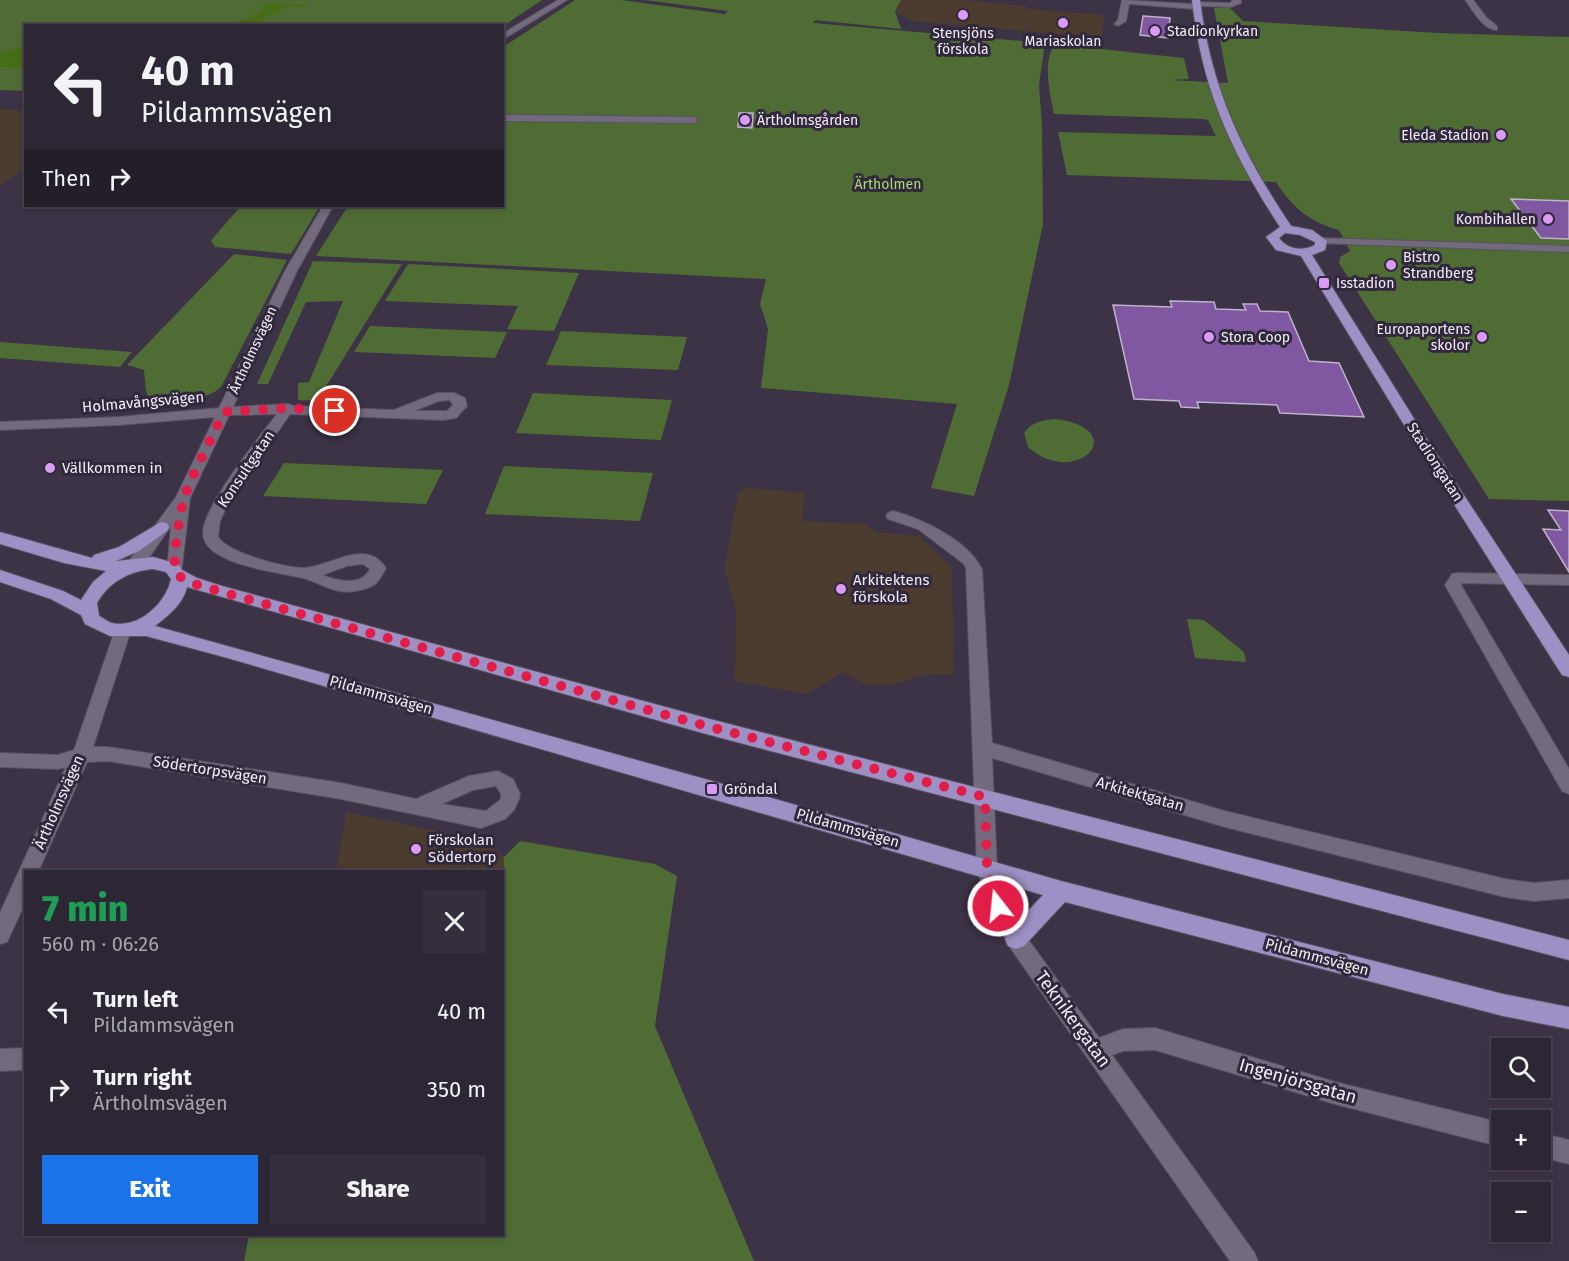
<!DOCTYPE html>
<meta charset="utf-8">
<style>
:root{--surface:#2d2634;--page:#352e3c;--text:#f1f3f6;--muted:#a7a5ac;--line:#48434f;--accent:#1a73e8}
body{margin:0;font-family:"Fira Sans",sans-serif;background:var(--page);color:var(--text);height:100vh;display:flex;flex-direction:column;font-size:22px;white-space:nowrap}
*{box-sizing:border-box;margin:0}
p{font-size:20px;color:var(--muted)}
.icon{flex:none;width:33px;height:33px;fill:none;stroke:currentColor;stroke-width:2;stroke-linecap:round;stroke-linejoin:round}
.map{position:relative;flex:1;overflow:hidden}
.side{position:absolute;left:24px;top:870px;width:480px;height:366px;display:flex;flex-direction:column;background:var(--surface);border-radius:0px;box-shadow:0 3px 9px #0003,0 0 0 2px var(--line)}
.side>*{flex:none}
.guide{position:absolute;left:24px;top:24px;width:480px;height:183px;border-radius:0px;box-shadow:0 3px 9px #0003,0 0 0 2px var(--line);background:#2d2634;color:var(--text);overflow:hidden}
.fabs{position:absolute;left:1491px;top:1038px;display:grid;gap:12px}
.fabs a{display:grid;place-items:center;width:60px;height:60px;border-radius:0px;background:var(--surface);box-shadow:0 3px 9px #0003,0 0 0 2px var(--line);font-size:30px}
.pin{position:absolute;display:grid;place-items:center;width:51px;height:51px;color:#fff;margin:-26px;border:3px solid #fff;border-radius:50%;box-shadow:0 2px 6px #0007}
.me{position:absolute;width:66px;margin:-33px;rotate:344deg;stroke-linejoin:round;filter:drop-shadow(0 0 4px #0008)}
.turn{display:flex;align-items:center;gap:21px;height:126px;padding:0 18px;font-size:27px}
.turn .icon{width:78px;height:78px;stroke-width:2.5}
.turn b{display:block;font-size:42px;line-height:51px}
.then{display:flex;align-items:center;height:57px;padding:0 18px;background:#0003;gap:12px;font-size:22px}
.round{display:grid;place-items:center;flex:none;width:63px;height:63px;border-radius:0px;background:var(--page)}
.overview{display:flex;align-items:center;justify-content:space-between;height:102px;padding:0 18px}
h1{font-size:36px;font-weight:800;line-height:45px;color:#1e9e55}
.action{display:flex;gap:12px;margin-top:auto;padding:12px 18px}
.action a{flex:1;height:69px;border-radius:0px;background:var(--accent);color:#fff;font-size:24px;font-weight:800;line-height:69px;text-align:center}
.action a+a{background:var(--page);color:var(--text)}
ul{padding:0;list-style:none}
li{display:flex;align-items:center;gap:18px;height:78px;padding:0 18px}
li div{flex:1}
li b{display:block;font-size:22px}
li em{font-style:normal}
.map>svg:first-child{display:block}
.education{fill:#4c3c30}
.green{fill:#506c35}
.forest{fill:#486d19}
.building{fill:#8058a1;stroke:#bdb2c8;stroke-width:1.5}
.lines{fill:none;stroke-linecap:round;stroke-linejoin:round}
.minor-casing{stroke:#595261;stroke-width:2}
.major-casing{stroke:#595261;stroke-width:2}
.minor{fill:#736a7e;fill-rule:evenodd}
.major{fill:#9d90c4;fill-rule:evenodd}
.route{stroke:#e11d48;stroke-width:10;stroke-dasharray:0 18}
.poi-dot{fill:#da9af6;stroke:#31293b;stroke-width:2}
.labels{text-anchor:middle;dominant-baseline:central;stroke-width:6;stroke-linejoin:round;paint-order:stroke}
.far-poi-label{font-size:14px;fill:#f2edf9;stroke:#31293b;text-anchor:start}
.far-park-label{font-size:14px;fill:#a6dc70;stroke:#31293b}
.far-street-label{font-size:14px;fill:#f2edf9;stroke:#31293b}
.street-label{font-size:15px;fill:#f2edf9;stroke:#31293b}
.poi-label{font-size:15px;fill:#f2edf9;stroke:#31293b;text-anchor:start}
.near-street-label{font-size:18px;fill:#f2edf9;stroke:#31293b}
</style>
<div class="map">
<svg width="1569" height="1261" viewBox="0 0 1569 1261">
<rect width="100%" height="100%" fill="#3c3346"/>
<g class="education">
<path d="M901 0H963L1027 6V9L1104 15 1102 38 912 21 895 11Z"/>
<path d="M0 109 25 111 26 167 0 186Z"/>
<path d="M747 488 805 493 802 521 866 524 877 532 920 536 952 568 954 675 927 674 895 684 867 685 842 672 807 694 735 681 736 610 724 569 738 493Z"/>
<path d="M346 812 483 841 504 857 503 884 502 872H336Z"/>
</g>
<g class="green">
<path d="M0 0H542L503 26H26L25 91 0 90Z"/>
<path d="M575 0H621L725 14 728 11 645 0H901L895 11 901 29 815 20 813 23 1045 43 1039 85 1042 126 1043 224 1009 385 974 496 931 488 957 404 761 388 768 329 760 304 766 279 316 256 348 206H502L503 47Z"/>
<path d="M1229 7 1243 21 1438 33 1569 37V501L1489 499 1339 263 1340 257 1350 251 1339 230C1309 222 1293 208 1276 182L1067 175 1058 132 1216 136 1208 120 1204 119 1054 114C1050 94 1042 61 1055 44L1184 58 1189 79 1170 80 1228 83 1214 8Z"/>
<path d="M241 206H320L291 254 215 247 211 241 213 238Z"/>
<path d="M234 254 287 260 221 387C205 402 170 404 150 398L146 392 144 370 127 365Z"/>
<path d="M313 261 402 264 317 401 298 400V383L309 382 343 301 306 302 268 384H257Z"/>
<path d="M408 264 579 273 554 331 507 329 518 306 385 301Z"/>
<path d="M370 326 507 332 495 358 354 352Z"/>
<path d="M561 331 687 337 678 370 546 365Z"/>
<path d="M0 342 132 352 120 367 0 358Z"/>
<path d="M533 393 672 400 661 440 516 433Z"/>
<path d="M1055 419C1134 429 1076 490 1028 447L1024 433C1032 422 1042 420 1055 419Z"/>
<path d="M284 463 443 470 426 504 263 496Z"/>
<path d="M504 466 653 473 640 521 485 514Z"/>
<path d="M1187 619 1204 620 1244 652 1246 662 1195 658Z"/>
<path d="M520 841 655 864 677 876 655 1026 754 1261H244L249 1235 502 1234 503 884 504 857Z"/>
</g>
<g class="forest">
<path d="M269 3 309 5 307 7 287 6 276 11H287L266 17 265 21 254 25H230L263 11 261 6Z"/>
<path d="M22 47 25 48V68L0 67V53Z"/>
</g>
<g class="building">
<path d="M1143 16 1170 18 1168 38 1140 35Z"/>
<path d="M739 113H753L752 128 738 127Z"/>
<path d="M1511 199 1569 201V239L1541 238Z"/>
<path d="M1170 301 1214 302 1216 309 1246 310 1243 304H1257L1260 311 1288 312 1309 361 1339 363 1364 417 1280 413 1277 405 1197 402 1199 408 1181 407 1179 401 1134 399 1113 305 1172 307Z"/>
<path d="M1548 510 1569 511V572L1543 529 1561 530Z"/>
</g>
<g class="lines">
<g class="minor-casing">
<g id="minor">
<path d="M558 0H567L502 40V34Z"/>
<path d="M1122 0 1192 4 1196 2 1230 3 1233 0H1241V3L1231 7 1200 6 1196 9 1129 4 1126 21 1118 26 1114 24 1118 20Z"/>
<path d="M1465 0H1473L1487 18 1497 26V30C1483 30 1473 10 1465 0Z"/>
<path d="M502 115 694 117 699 120 694 123 502 121Z"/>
<path d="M323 206H333L297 271 233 407 288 404 294 406 394 410 437 393H454L465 398 467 406 456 418 443 420 290 414 227 506 220 521 218 537C228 553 285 568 304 568 330 567 366 537 386 568 378 584 374 588 355 591 335 595 321 583 303 578 279 572 205 565 203 534 201 509 260 436 277 414L229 415 190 498 181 575H169L167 571 171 526 141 569H129L127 565 129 561 176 497 215 417 118 425 0 430V422L118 417 219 408 285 271ZM450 400 453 405 447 411H414L439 401ZM363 564 370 569C361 587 338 581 322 575L347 566Z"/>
<path d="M1321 238 1569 246V252L1317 243V239Z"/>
<path d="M893 511C923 519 967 540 982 569L992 743 1225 811 1505 879 1534 883 1569 880V898L1534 901 1505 897 1225 827 992 758 997 869 1007 904 1023 932 1099 1038 1123 1029 1155 1028 1335 1082 1502 1123V1147L1335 1104 1155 1050 1123 1051 1112 1055 1254 1252 1258 1261H1230L1009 946 988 906 977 869 966 569 964 564 918 529 888 519 886 516 888 513Z"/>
<path d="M1458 573 1569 575V585L1462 583 1461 585 1569 769V794L1562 791 1445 585 1452 574Z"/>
<path d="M123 624 129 626 131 630 93 747H108L341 783 416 799 469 776 498 771 513 779 520 794 519 799 514 810 505 819 481 828 341 799 108 761 87 762 38 872H26V901L7 942 0 944V913L66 767 58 769 0 767V753L58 755 74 750 115 630 117 626ZM496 786 501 794V799L486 811 442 804 473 790Z"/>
<path d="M26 1048V1070L0 1071V1049Z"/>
<path d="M1540 1133 1569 1140V1164L1540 1157Z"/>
</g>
</g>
<g class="major-casing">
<g id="major">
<path d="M1192 0H1200C1211 88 1242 153 1291 226L1312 230 1327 241 1325 250 1312 255 1423 433 1569 655V677L1562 675 1409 433 1301 256 1276 250 1266 237 1280 227C1231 152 1202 90 1192 0ZM1285 233 1300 235 1315 242V245C1302 252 1287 249 1279 238Z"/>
<path d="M161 522 167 523 169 527 167 531 139 551 116 561 153 557 178 564 182 570 197 578 222 586 706 718 1569 940V960L706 734 187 587C183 604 168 616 155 626L712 781 1061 881 1503 994 1569 1007V1029L1503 1016 1065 902 1024 946 1016 949 1008 946 1005 939 1008 932 1043 895 224 657 146 636H110L85 624 81 615 51 599 0 582V570L63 591 81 600 93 582 106 571 64 563 0 544V532L92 558 94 555 119 547ZM153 569 166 572 171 579C166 603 139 629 112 623 108 622 103 618 99 616L97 603C109 582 129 571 153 569Z"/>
</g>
</g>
<use href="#minor" class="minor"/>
<use href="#major" class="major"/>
</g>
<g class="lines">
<path class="route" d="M335 411 288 408 224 412C211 439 196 467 185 495 181 505 171 565 176 572 183 583 206 587 218 591L706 726 985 797 987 868 998 906"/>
</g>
<g class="poi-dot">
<circle cx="963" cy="15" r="6"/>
<circle cx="1063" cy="23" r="6"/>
<circle cx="1155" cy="31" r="6"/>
<circle cx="745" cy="120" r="6"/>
<circle cx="1501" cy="135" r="6"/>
<circle cx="1548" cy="219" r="6"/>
<circle cx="1391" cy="265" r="6"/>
<rect x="1318" y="277" width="12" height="12" rx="3"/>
<circle cx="1209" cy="337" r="6"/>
<circle cx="1482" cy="337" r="6"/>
<circle cx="50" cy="468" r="6"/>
<circle cx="841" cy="589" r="6"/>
<rect x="706" y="783" width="12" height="12" rx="3"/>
<circle cx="416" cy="849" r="6"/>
</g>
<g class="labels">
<g class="far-poi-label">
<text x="1167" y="31">Stadionkyrkan</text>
<text x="963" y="33" text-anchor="middle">Stensjöns<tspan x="963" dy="16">förskola</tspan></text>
<text x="1063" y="41" text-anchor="middle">Mariaskolan</text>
<text x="757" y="120">Ärtholmsgården</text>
<text x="1489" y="135" text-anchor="end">Eleda Stadion</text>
<text x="1536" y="219" text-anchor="end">Kombihallen</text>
<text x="1403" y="257">Bistro<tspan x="1403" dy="16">Strandberg</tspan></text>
<text x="1336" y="283">Isstadion</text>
<text x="1470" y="329" text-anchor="end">Europaportens<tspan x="1470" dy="16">skolor</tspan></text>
<text x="1221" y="337">Stora Coop</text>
</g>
<g class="far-park-label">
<text x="888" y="184">Ärtholmen</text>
</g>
<g class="far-street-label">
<text transform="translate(253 350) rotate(-65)">Ärtholmsvägen</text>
</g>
<g class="street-label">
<text transform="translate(143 402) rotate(-5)">Holmavångsvägen</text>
<text transform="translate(1435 462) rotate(57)">Stadiongatan</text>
<text transform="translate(246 469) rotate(-56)">Konsultgatan</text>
<text transform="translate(381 695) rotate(16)">Pildammsvägen</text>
<text transform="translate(210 770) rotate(9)">Södertorpsvägen</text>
<text transform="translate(1140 794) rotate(16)">Arkitektgatan</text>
<text transform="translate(59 802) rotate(-66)">Ärtholmsvägen</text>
<text transform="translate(848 828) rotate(16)">Pildammsvägen</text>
<text transform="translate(1317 957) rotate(15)">Pildammsvägen</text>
</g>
<g class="poi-label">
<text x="62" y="468">Vällkommen in</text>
<text x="853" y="580">Arkitektens<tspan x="853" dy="17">förskola</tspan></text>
<text x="724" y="789">Gröndal</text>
<text x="428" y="840">Förskolan<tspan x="428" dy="17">Södertorp</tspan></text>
</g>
<g class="near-street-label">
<text transform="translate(1073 1019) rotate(54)">Teknikergatan</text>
<text transform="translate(1298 1081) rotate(16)">Ingenjörsgatan</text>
</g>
</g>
</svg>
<div class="fabs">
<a><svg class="icon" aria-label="search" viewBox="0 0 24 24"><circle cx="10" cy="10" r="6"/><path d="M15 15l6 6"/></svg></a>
<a>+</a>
<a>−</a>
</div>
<div class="pin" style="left:335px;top:411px;background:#d93025"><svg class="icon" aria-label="arrive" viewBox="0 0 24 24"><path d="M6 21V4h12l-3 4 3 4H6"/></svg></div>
<svg class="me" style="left:998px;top:906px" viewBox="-20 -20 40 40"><circle r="17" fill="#e11d48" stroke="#fff" stroke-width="3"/><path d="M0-11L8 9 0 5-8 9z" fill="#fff"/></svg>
<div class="guide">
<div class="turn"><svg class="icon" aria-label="left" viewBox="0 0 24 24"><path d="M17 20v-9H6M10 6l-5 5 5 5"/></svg><div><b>40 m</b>Pildammsvägen</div></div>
<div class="then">Then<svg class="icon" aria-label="right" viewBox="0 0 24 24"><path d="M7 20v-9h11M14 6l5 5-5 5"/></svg></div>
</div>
<section class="side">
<div class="overview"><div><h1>7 min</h1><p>560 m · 06:26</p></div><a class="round"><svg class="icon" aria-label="close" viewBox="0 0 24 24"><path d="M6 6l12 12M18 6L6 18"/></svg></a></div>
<ul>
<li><svg class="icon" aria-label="left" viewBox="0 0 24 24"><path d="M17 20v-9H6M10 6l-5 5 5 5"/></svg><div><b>Turn left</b><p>Pildammsvägen</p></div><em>40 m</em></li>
<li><svg class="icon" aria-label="right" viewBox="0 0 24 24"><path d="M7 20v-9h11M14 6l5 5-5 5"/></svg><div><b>Turn right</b><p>Ärtholmsvägen</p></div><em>350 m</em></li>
</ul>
<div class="action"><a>Exit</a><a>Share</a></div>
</section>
</div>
